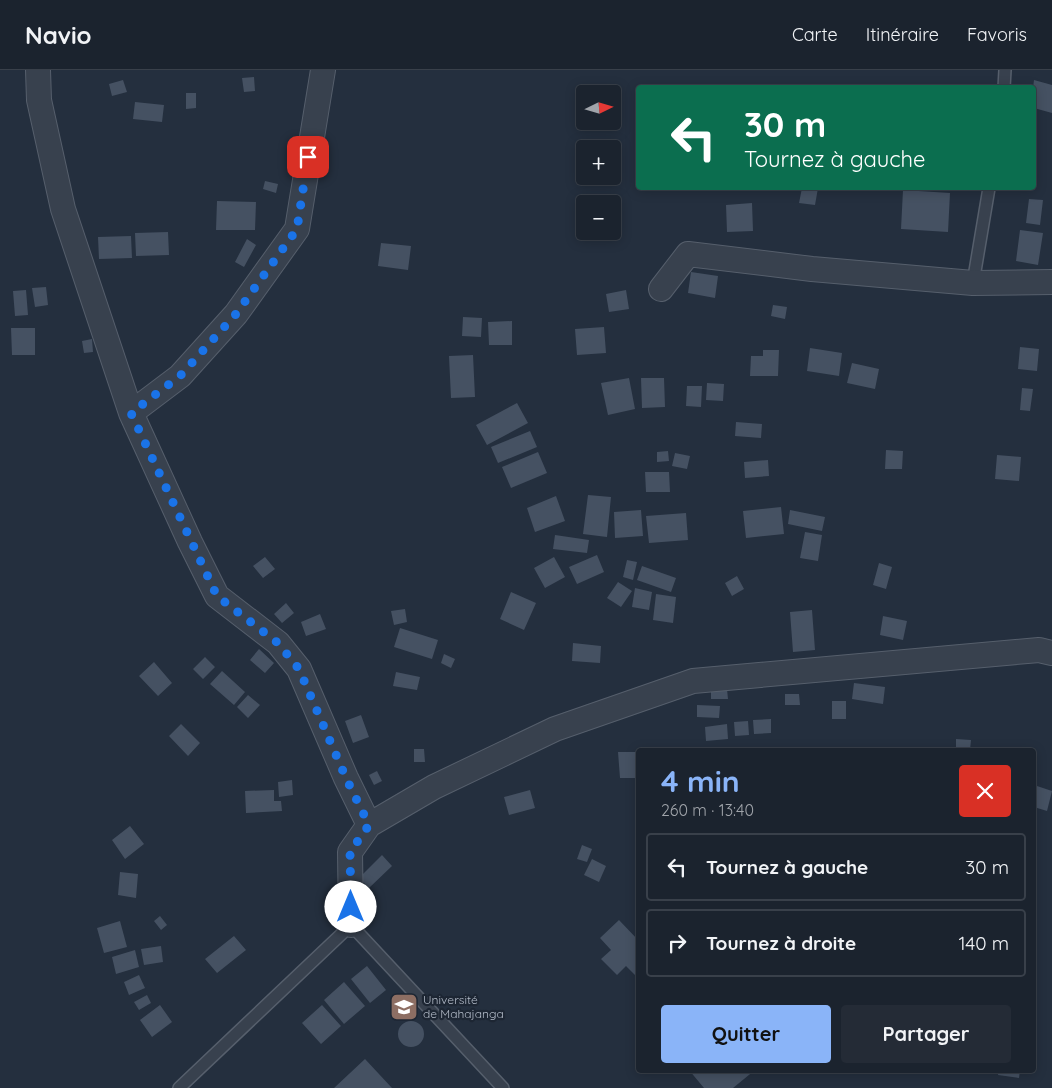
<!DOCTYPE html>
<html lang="fr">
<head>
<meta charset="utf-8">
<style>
	body { margin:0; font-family:Quicksand,sans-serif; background:#242b36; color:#f1f3f6; height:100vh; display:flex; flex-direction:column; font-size:19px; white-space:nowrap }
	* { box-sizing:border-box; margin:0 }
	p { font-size:16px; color:#a0a4aa }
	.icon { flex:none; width:28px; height:28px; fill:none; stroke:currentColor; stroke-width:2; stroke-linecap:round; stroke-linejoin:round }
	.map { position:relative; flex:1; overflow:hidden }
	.details { position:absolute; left:636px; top:678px; width:400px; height:325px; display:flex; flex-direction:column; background:#1b232e; border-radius:5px; box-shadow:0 2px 12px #0003,0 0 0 1px #39404a }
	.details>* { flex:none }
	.hud { position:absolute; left:636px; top:15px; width:400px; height:105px; border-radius:5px; box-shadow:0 2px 12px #0003,0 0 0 1px #39404a; background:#0b6e4f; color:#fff; overflow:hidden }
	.needle { width:32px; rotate:85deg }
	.fabs { position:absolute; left:576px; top:15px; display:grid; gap:10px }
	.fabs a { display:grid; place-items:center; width:45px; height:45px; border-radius:5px; background:#1b232e; box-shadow:0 2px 12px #0003,0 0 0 1px #39404a; font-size:25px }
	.pin { position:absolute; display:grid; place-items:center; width:42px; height:42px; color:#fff; margin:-21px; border-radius:10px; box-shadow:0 2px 8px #0006 }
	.me { position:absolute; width:55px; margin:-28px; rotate:0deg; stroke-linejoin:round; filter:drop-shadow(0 0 4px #0008) }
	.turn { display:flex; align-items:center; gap:18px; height:105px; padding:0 25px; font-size:22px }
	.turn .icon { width:65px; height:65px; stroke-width:2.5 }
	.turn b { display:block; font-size:35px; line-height:42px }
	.round { display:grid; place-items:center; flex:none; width:52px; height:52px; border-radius:5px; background:#242b36 }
	.head { display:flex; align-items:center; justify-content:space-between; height:85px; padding:0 25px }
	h1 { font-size:30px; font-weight:800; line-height:38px; color:#8ab4f8 }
	.primary-button { display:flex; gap:10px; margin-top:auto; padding:10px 25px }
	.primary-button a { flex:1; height:58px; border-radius:5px; background:#8ab4f8; color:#111; font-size:20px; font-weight:800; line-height:58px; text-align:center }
	.primary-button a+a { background:#242b36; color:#f1f3f6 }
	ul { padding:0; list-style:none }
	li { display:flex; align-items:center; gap:15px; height:68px; margin:0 10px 8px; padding:0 15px; border:2px solid #39404a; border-radius:5px }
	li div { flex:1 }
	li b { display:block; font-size:19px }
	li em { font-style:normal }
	header { display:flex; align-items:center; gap:30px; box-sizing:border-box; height:70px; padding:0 25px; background:#1b232e; border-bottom:1px solid #39404a }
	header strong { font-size:24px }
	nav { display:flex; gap:28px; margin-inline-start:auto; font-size:18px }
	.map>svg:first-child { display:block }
	.building { fill:#455162 }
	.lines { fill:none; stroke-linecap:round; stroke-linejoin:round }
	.service-casing { stroke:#565f6c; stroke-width:14 }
	.minor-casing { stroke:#565f6c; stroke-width:26 }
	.service { stroke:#38414e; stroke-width:11 }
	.minor { stroke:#38414e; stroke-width:24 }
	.route { stroke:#1a73e8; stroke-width:9; stroke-dasharray:0 16.2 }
	.labels { text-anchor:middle; stroke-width:4.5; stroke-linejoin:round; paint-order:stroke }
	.poi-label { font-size:12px; fill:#b4bcc9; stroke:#1d2633; text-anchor:start }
</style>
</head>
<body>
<header>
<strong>Navio</strong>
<nav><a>Carte</a><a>Itinéraire</a><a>Favoris</a></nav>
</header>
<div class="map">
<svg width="1052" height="1018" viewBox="0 0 1052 1018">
	<rect width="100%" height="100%" fill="#242f3e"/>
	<path class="building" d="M 254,7 L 255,21 L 244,22 L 242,8 Z
		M 123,10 L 127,22 L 112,26 L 109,14 Z
		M 1034,10 L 1052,15 L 1052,43 L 1034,38 L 1033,18 Z
		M 186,23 L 196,23 L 196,38 L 186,39 Z
		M 135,32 L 164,35 L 162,52 L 133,49 Z
		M 265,111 L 278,114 L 276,123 L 263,119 Z
		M 802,118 L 818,118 L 815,135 L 799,133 Z
		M 903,120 L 950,123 L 948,162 L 901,159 Z
		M 1029,129 L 1043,130 L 1040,155 L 1026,153 Z
		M 217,131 L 256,132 L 255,160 L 216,160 Z
		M 752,133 L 753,161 L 727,162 L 726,135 Z
		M 1020,160 L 1043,163 L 1038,195 L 1016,191 Z
		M 168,162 L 169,185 L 136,186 L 135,163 Z
		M 131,166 L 132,188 L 99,189 L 98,167 Z
		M 247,169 L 256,175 L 244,197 L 235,192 Z
		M 381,173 L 411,176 L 408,200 L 378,196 Z
		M 691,202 L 718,206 L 715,228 L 688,223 Z
		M 46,217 L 48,235 L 35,237 L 32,218 Z
		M 26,220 L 28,245 L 15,246 L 13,221 Z
		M 626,220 L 629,239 L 609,242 L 606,224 Z
		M 773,235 L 787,237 L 785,249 L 771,246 Z
		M 463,247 L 482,248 L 481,267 L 462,266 Z
		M 512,251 L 512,275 L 489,275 L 488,252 Z
		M 604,257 L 606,283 L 577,285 L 575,259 Z
		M 11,258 L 35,258 L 35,285 L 12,285 Z
		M 92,269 L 93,282 L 84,283 L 82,271 Z
		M 1020,277 L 1039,279 L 1037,301 L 1018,299 Z
		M 810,278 L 842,283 L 839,306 L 807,301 Z
		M 763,280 L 779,280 L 778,306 L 750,306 L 751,286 L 763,286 Z
		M 473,285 L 475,327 L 451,328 L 449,286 Z
		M 852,293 L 879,299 L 875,319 L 847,313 Z
		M 629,308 L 635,339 L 608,345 L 601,313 Z
		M 641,308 L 664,308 L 665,337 L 642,338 Z
		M 707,313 L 724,314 L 723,331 L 706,330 Z
		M 687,316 L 702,316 L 701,337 L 686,336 Z
		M 1022,318 L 1033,319 L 1030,341 L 1020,340 Z
		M 517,333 L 528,353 L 487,375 L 476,355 Z
		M 736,352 L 762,354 L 761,368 L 735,366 Z
		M 530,361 L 537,377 L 498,393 L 491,377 Z
		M 886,380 L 903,381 L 902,399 L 885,399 Z
		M 668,381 L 669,391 L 657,392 L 657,382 Z
		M 538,382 L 547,403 L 511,418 L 502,397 Z
		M 675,383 L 690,386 L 687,399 L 672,396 Z
		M 997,385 L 1021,387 L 1019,411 L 995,409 Z
		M 768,390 L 769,406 L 745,408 L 744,392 Z
		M 645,402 L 669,402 L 670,422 L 646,422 Z
		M 588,425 L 611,427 L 607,467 L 583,464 Z
		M 556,426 L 565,451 L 535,462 L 527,438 Z
		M 781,437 L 784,464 L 746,468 L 743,441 Z
		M 641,440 L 643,466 L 615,468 L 614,442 Z
		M 790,440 L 825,447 L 822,461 L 788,454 Z
		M 686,443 L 688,470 L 649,473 L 646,446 Z
		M 805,462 L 822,465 L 818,491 L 800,488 Z
		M 555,465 L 589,470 L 587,483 L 553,479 Z
		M 597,485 L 604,502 L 577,514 L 569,497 Z
		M 265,487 L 275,499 L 263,508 L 253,496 Z
		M 554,487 L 565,507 L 545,518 L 534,498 Z
		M 627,490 L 637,492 L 633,510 L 623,507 Z
		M 879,493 L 892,497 L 886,519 L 873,515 Z
		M 642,496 L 676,508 L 671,522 L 637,510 Z
		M 737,506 L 744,519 L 732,526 L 725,513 Z
		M 618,512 L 632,521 L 621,537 L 607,528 Z
		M 635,518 L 652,522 L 649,540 L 632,537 Z
		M 511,522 L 536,533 L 524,560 L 500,549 Z
		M 656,524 L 676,527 L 673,553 L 653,550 Z
		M 286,533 L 294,543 L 282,553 L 274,544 Z
		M 405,539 L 407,552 L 394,555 L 391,541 Z
		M 812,540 L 815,580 L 793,582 L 790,542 Z
		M 320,544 L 326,559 L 306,566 L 301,552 Z
		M 883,546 L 907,551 L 903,570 L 880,565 Z
		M 400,558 L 438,570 L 432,589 L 394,577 Z
		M 573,573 L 601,576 L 600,593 L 572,591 Z
		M 259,579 L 274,593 L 265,603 L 250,590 Z
		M 444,584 L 455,589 L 451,598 L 441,593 Z
		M 205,587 L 215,597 L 203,609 L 193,599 Z
		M 154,592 L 172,613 L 158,626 L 139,606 Z
		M 222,601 L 245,622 L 234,635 L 210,614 Z
		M 396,602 L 420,607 L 417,620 L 393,616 Z
		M 854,613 L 885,617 L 883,634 L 852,629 Z
		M 727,619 L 728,629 L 711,629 L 711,620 Z
		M 785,624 L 799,624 L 800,635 L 785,635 Z
		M 248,625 L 260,635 L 248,648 L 237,637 Z
		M 832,631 L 846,631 L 846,649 L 832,649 Z
		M 697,635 L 720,636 L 719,648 L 697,647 Z
		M 361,645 L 369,667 L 353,673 L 345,651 Z
		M 771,649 L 771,663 L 754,664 L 753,650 Z
		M 748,651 L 749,665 L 735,666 L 734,652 Z
		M 181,654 L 200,673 L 188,686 L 169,666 Z
		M 727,654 L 728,669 L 706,671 L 705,657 Z
		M 956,669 L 971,670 L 970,680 L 956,680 Z
		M 414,679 L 424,679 L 425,692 L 414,692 Z
		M 618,682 L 639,682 L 639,708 L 620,708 Z
		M 377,701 L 382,711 L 374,715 L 369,705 Z
		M 292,710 L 293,725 L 279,727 L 278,712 Z
		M 1034,715 L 1052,721 L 1047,741 L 1034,737 Z
		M 274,720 L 274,731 L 281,731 L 282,741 L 246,743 L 245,721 Z
		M 530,720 L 535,738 L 509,745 L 504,727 Z
		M 130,756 L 144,774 L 125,789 L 112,770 Z
		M 582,775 L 592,779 L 587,792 L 577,789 Z
		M 382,785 L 392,796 L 369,818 L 359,808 Z
		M 592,789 L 606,796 L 599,812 L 584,805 Z
		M 120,802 L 138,804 L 136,828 L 118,825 Z
		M 160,846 L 167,855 L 161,860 L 154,851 Z
		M 619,850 L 639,871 L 638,908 L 626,896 L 617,905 L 601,889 L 611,880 L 600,868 Z
		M 120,851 L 127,877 L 104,883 L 97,858 Z
		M 234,866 L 246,880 L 217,903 L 205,889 Z
		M 161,876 L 163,892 L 144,895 L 141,879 Z
		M 135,880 L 139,897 L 116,904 L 112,887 Z
		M 367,896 L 386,920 L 370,933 L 351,909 Z
		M 139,905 L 145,918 L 129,925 L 124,912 Z
		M 344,912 L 365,936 L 344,954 L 324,930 Z
		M 147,925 L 151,933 L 139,940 L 134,932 Z
		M 160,935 L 172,952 L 152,967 L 140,950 Z
		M 322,935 L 341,956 L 321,974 L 302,953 Z
		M398 964a13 13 0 1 1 26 0a13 13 0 1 1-26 0Z
		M 365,989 L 392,1018 L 334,1018 Z
		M 689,1000 L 755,1000 L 733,1018 L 704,1018 Z
		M 999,1000 L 1020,1000 L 1019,1008 L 998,1005 Z"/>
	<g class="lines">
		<defs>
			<path id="service" d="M 1004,18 L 1005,0
				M 973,213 L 989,118
				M 179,1018 L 351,855 L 503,1018"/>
			<path id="minor" d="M 38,0 L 39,30 L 63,139 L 131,343 L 190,472 L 217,526 L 278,573 L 299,599 L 346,708 L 369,755 L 350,782 L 351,855
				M 661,219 L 688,184 L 812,199 L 973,213 L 1052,212
				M 131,343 L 180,306 L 236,244 L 297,159 L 323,0
				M 369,755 L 434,717 L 555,659 L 693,611 L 1039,580 L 1052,583"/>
		</defs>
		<use href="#service" class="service-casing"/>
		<use href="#minor" class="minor-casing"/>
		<use href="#service" class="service"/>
		<use href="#minor" class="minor"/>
	</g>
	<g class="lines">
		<path class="route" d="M 308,87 L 297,159 L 236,244 L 180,306 L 131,343 L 217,526 L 278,573 L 299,599 L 346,708 L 369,755 L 350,782 L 351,837"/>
	</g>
	<defs>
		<symbol id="university-square" viewBox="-11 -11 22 22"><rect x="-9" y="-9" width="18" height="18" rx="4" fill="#8d6e63" stroke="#1d2633"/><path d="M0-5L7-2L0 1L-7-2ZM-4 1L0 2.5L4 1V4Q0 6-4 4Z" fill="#fff"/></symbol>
	</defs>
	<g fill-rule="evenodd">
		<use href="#university-square" x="388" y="921" width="32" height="32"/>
	</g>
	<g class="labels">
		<g class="poi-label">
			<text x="423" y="934">Université<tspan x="423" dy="14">de Mahajanga</tspan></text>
		</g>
	</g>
</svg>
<div class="fabs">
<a><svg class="needle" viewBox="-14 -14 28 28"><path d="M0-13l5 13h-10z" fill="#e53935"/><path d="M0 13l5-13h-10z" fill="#a0a4aa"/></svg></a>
<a>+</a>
<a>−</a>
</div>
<div class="pin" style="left:308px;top:87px;background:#d93025"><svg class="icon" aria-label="arrive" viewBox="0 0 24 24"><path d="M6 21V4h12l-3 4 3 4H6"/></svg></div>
<svg class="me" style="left:351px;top:837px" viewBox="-20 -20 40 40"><circle r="19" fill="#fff"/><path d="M0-13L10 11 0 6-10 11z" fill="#1a73e8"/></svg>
<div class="hud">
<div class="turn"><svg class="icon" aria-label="left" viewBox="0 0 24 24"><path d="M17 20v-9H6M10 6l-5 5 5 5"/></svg><div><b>30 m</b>Tournez à gauche</div></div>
</div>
<section class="details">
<div class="head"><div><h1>4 min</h1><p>260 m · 13:40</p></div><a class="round" style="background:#d93025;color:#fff"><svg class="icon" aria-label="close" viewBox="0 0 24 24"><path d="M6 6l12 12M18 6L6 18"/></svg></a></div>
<ul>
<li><svg class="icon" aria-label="left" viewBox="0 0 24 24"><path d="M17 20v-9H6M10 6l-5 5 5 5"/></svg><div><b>Tournez à gauche</b></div><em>30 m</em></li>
<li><svg class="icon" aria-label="right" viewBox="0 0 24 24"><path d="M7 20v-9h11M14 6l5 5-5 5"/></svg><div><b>Tournez à droite</b></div><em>140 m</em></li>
</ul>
<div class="primary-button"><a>Quitter</a><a>Partager</a></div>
</section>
</div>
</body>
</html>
